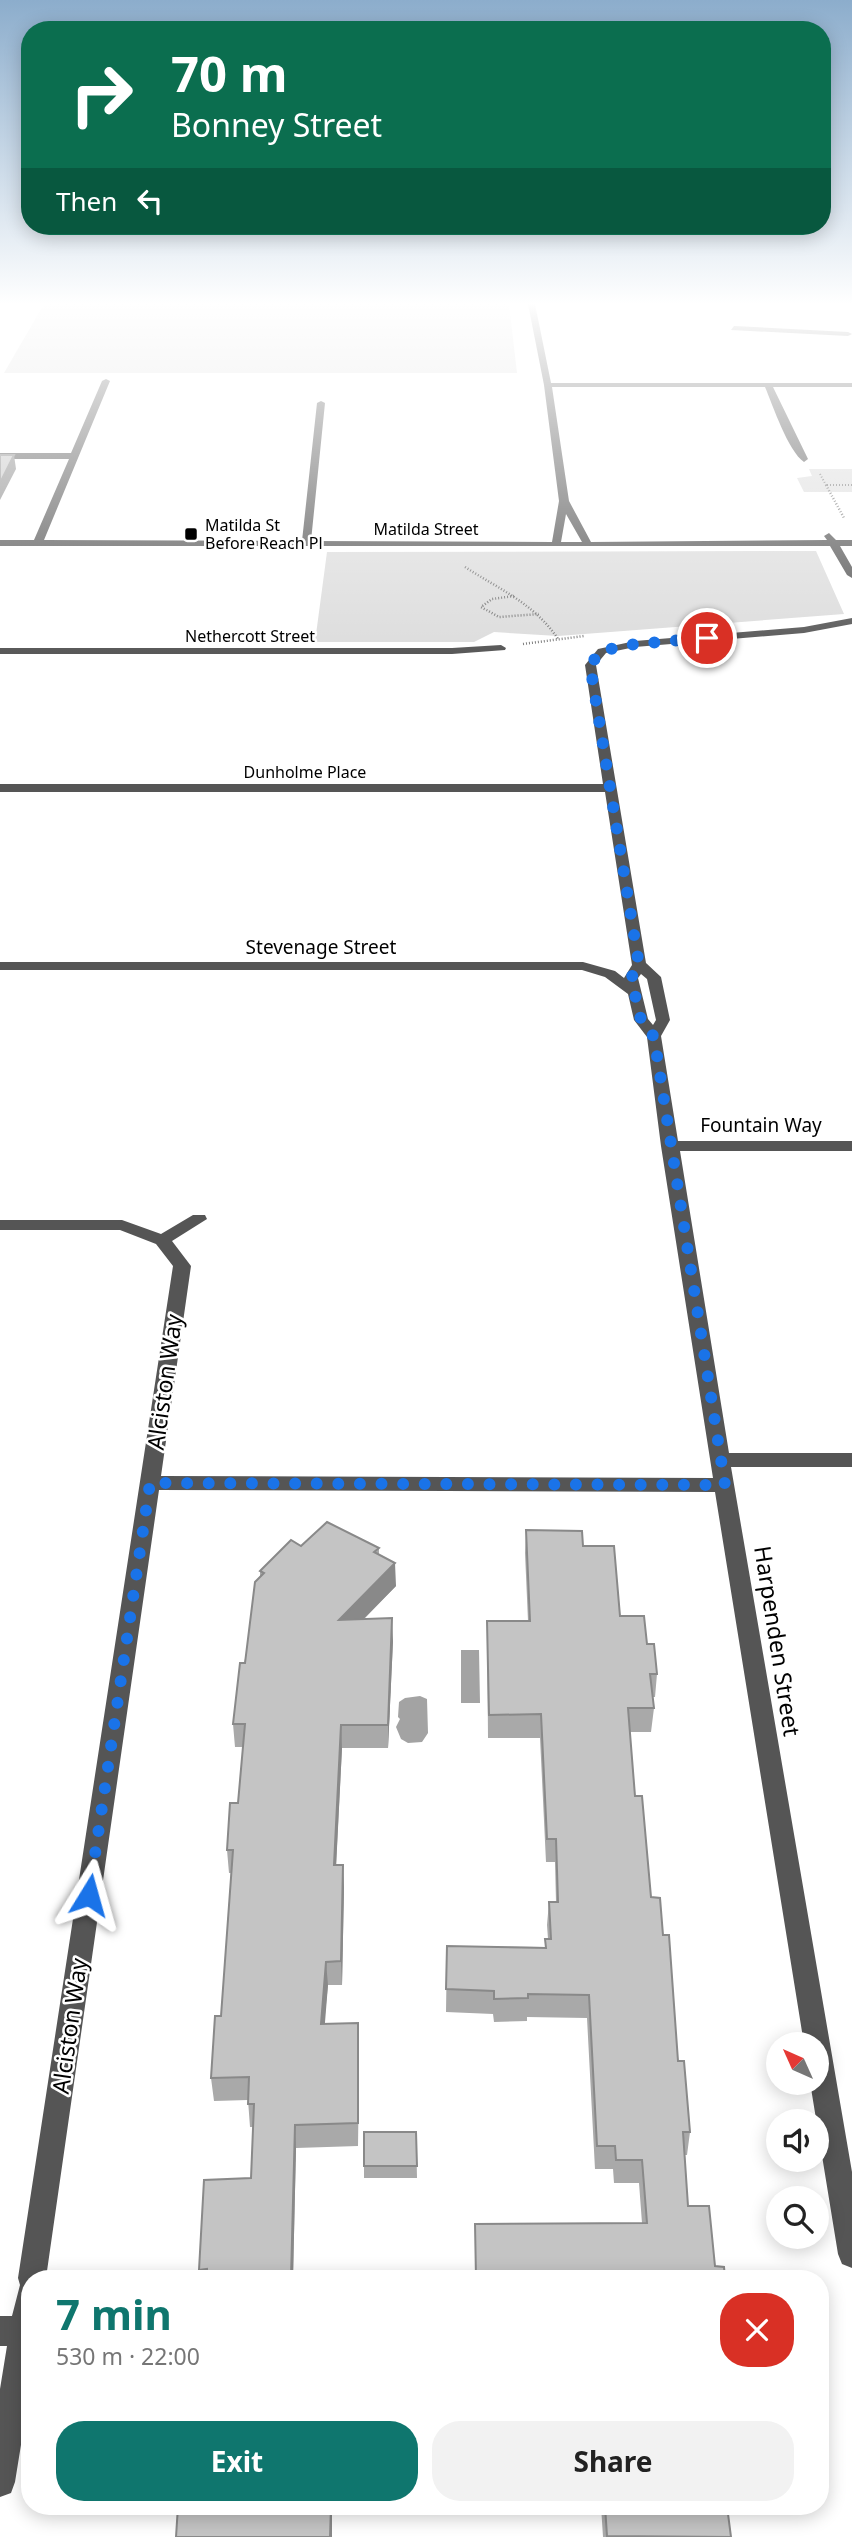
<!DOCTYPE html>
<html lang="en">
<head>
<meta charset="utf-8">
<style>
	body { margin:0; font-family:"Noto Sans",sans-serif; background:#f2f2f2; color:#222; height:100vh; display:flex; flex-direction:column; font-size:26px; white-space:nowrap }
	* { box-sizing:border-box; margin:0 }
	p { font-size:23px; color:#767676 }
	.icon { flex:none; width:38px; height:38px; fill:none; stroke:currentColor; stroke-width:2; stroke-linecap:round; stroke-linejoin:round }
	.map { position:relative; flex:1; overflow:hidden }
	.details { position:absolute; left:21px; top:2270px; width:808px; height:245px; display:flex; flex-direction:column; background:#fff; border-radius:28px; box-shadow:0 4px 18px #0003 }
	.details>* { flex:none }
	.banner { position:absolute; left:21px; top:21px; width:810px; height:214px; border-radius:28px; box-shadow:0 4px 18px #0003; background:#0b6e4f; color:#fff; overflow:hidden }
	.needle { width:46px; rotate:315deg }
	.tools { position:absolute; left:766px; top:2032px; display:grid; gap:14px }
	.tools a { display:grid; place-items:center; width:63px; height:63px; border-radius:50%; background:#fff; box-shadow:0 4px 18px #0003; font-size:35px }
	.pin { position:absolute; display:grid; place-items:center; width:60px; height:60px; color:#fff; margin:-30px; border:4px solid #fff; border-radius:50%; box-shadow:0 2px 7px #0007 }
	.me { position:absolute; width:77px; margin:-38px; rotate:8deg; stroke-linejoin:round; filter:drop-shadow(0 0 5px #0008) }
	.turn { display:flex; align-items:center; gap:24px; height:147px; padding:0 35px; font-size:32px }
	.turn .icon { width:91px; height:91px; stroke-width:2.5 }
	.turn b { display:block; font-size:49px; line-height:60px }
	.then { display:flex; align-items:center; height:66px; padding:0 35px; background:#0003; gap:14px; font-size:26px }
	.round { display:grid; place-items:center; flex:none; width:74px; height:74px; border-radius:28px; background:#f2f2f2 }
	.head { display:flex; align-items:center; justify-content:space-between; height:119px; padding:0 35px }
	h1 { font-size:42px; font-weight:700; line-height:52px; color:#0f766e }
	.primary-button { display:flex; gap:14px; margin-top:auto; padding:14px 35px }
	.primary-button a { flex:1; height:80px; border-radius:28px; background:#0f766e; color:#fff; font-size:28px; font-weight:700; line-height:80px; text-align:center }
	.primary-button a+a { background:#f2f2f2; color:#222 }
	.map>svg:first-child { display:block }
	.green { fill:#dcdcdc }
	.water { fill:#a3a3a3 }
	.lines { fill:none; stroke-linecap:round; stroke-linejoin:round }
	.path-far1 { stroke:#777; stroke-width:2; stroke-dasharray:1 2; stroke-linecap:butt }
	.path { stroke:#777; stroke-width:2.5; stroke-dasharray:1 2; stroke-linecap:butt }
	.minor { fill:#555; fill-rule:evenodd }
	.wall { fill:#a9a9a9 }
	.shaded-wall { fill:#898989 }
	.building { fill:#c4c4c4; stroke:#898989; stroke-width:2 }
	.route { stroke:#1a73e8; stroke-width:12; stroke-dasharray:0 21.6 }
	.poi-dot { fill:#000; stroke:#fff; stroke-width:2.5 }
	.labels { text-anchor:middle; stroke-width:5; stroke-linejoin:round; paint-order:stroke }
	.far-poi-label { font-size:16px; fill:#000; stroke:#fff; text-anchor:start }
	.far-street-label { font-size:16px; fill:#000; stroke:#fff }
	.street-label { font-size:19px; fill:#000; stroke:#fff }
	.near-street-label { font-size:23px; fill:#000; stroke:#fff }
</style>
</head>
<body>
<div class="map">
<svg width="852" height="2537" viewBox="0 0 852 2537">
	<rect width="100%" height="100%" fill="#fff"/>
	<path class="green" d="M 44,304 L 509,304 L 517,373 L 4,373 Z
		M 809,469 L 852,469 L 852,492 L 804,492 L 797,478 L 812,476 Z
		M 816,551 L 844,614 L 558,636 L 494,632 L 474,642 L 315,642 L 327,552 Z"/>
	<path class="water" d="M 461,1650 L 479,1650 L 480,1703 L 461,1703 Z
		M 420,1696 L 427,1699 L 428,1733 L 422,1742 L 408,1743 L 401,1739 L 396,1727 L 400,1719 L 398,1717 L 399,1702 L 405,1698 Z"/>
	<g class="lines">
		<path class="path-far1" d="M 820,474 L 827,487
			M 827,485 L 852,485"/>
		<path class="path" d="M 826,485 L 844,518
			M 465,567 C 499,589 535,604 558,639
			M 514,596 L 492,599 L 481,607 L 499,617 L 539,614
			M 523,644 L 584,636"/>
		<path class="minor" d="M 528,304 L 535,304 L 551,383 L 852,383 L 852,387 L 773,387 L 808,459 L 804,462 C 788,451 773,406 765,387 L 552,387 L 569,501 L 591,542 L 827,540 L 824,536 L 829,533 L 836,540 L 852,540 L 852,546 L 840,546 L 852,567 L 852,578 L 847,575 L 830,546 L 0,546 L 0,540 L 34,540 L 69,459 L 0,459 L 0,453 L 71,453 L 102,381 L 106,379 L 110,381 L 44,540 L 302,541 L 317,403 L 321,401 L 325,403 L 311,541 L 552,542 L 559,501 L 544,385 ZM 566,514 L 582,542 L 561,542 Z
			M 734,326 L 848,332 L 852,334 L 848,336 L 731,330 Z
			M 852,618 L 852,624 L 804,633 L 635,647 L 606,653 L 596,665 L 646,963 L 661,977 L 670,1020 L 661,1036 L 678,1141 L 852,1141 L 852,1151 L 680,1151 L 729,1453 L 852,1453 L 852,1467 L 731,1467 L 852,2172 L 852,2268 L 842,2264 L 838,2254 L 810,2082 L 817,2082 L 817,2044 L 804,2044 L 715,1492 L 159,1490 L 46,2278 L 30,2278 L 30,2389 L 15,2482 L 11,2493 L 0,2497 L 0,2389 L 7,2346 L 0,2346 L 0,2316 L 12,2316 L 20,2285 L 18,2278 L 173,1266 L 156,1244 L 120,1230 L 0,1230 L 0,1220 L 122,1220 L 161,1234 L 193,1215 L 205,1215 L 207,1219 L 172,1241 L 191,1266 L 161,1476 L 713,1478 L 661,1146 L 647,1037 L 634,1020 L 628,994 L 605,977 L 582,970 L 0,970 L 0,962 L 583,962 L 615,971 L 624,978 L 632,965 L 605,792 L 0,792 L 0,784 L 603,784 L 585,665 L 598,649 L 635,641 L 804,627 ZM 641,974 L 647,979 L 656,1020 L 653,1025 L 648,1019 L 638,978 Z
			M 501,645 L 506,648 L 505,650 L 452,654 L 0,654 L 0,648 L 452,648 Z"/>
	</g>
	<path class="wall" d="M 526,1530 L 583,1546 L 620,1616 L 647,1644 L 657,1674 L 655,1697 L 652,1697 L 654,1708 L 651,1732 L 630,1732 L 635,1796 L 651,1897 L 663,1935 L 678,2061 L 690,2132 L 687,2155 L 685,2155 L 688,2206 L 715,2266 L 725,2278 L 475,2278 L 475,2224 L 642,2223 L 639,2183 L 614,2183 L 613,2169 L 595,2169 L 587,2018 L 527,2017 L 527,2021 L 494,2022 L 493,2014 L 446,2012 L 447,1946 L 545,1947 L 545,1939 L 548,1939 L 547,1925 L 549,1902 L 556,1902 L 555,1862 L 546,1862 L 540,1738 L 488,1738 L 487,1621 L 528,1621 L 525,1553 Z
		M 301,1546 L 379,1548 L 379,1555 L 396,1586 L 364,1619 L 393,1641 L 388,1748 L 342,1748 L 336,1865 L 343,1865 L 344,1888 L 342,1985 L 328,1985 L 324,2024 L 358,2023 L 358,2146 L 296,2148 L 293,2278 L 200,2278 L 199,2270 L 251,2178 L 253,2127 L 250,2127 L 248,2100 L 214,2101 L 211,2078 L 221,2016 L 231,1873 L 229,1873 L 227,1850 L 238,1803 L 243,1747 L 235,1747 L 233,1724 L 260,1577 L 260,1571 Z
		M 416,2132 L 417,2178 L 364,2178 L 364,2166 Z
		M 601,2506 L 727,2506 L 731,2537 L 603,2537 Z"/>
	<path class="shaded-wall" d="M 14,455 L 16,469 L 0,500 L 0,483 Z
		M 395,1563 L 396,1586 L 340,1643 L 339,1620 Z
		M 392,1618 L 393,1641 L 388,1748 L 388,1725 Z
		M 341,1725 L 342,1748 L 335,1888 L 334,1865 Z
		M 343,1865 L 344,1888 L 342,1985 L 341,1961 Z
		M 326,1962 L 328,1985 L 323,2047 L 321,2024 Z
		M 358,2023 L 359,2046 L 358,2146 Z
		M 295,2125 L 296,2148 L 293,2278 L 291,2278 Z
		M 331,2506 L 332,2506 L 332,2537 L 330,2537 Z"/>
	<path class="building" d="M 0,455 L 14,455 L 0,483 Z
		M 327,1522 L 379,1548 L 374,1552 L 395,1563 L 339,1620 L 392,1618 L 388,1725 L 341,1725 L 334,1865 L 343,1865 L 341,1961 L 326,1962 L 321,2024 L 358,2023 L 358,2123 L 295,2125 L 291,2278 L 207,2278 L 207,2269 L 199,2270 L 204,2180 L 251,2178 L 254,2104 L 248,2104 L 249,2077 L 211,2078 L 215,2016 L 221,2016 L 233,1850 L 227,1850 L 230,1803 L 238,1803 L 245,1724 L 233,1724 L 240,1663 L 245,1663 L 255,1582 L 264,1573 L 260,1571 L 291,1540 L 301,1546 Z
		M 526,1530 L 582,1531 L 583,1546 L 614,1546 L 620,1616 L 644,1616 L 647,1644 L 654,1644 L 657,1674 L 650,1674 L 654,1708 L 628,1708 L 635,1796 L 642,1796 L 651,1897 L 660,1898 L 663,1935 L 669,1935 L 678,2061 L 684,2061 L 690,2132 L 683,2132 L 688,2206 L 709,2206 L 715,2266 L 724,2267 L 725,2278 L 476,2278 L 475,2224 L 647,2223 L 642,2160 L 616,2160 L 615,2146 L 597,2146 L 589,1995 L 528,1994 L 528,1998 L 494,1999 L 494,1991 L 446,1989 L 447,1946 L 546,1948 L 545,1939 L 551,1939 L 549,1902 L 558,1902 L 556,1839 L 547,1839 L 541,1714 L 489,1715 L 487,1621 L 530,1621 Z
		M 364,2132 L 416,2132 L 417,2166 L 364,2166 Z
		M 178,2506 L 331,2506 L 330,2537 L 176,2537 Z
		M 605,2506 L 727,2506 L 731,2537 L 607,2536 Z"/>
	<linearGradient id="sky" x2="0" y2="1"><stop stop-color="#8cadcc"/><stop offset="0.46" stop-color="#fff"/><stop offset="1" stop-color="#fff" stop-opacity="0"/></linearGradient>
	<rect width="852" height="660" fill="url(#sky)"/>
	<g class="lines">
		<path class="route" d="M 89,1895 L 150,1483 L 725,1485 L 654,1037 L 641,1020 L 631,978 L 639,965 L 590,665 L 601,651 L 635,644 L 707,638"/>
	</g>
	<rect class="poi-dot" x="184" y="527" width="14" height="14" rx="3.5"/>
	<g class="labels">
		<g class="far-poi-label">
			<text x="205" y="531">Matilda St<tspan x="205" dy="18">Before Reach Pl</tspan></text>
		</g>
		<g class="far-street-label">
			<text x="426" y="535">Matilda Street</text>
			<text x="250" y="642">Nethercott Street</text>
			<text x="305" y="778">Dunholme Place</text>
		</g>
		<g class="street-label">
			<text x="321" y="954">Stevenage Street</text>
			<text x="761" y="1132">Fountain Way</text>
		</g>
		<g class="near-street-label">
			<text transform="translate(165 1382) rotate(-82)" y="8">Alciston Way</text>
			<text transform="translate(777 1641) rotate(81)" y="8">Harpenden Street</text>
			<text transform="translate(70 2026) rotate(-82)" y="8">Alciston Way</text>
		</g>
	</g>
</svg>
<div class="tools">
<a><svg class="needle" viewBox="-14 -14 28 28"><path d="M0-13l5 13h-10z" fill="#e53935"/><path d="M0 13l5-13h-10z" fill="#767676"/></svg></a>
<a><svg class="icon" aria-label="sound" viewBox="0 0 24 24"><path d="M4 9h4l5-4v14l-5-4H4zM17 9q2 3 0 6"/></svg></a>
<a><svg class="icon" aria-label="search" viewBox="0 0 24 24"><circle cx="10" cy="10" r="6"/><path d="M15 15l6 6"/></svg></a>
</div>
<div class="pin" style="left:707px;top:638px;background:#d93025"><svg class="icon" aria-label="arrive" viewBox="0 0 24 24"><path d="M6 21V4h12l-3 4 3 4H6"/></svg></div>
<svg class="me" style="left:89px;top:1895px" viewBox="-20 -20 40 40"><path d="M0-17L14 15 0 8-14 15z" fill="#1a73e8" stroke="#fff" stroke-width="4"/></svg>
<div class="banner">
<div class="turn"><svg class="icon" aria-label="right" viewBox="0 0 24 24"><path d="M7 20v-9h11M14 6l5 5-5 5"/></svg><div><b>70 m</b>Bonney Street</div></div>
<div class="then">Then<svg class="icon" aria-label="left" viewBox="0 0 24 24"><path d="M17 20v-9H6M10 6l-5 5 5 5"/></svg></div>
</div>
<section class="details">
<div class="head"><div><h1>7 min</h1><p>530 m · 22:00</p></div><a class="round" style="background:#d93025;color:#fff"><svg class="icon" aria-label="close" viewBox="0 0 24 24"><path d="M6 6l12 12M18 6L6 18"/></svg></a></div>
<div class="primary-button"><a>Exit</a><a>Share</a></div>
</section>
</div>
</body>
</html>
